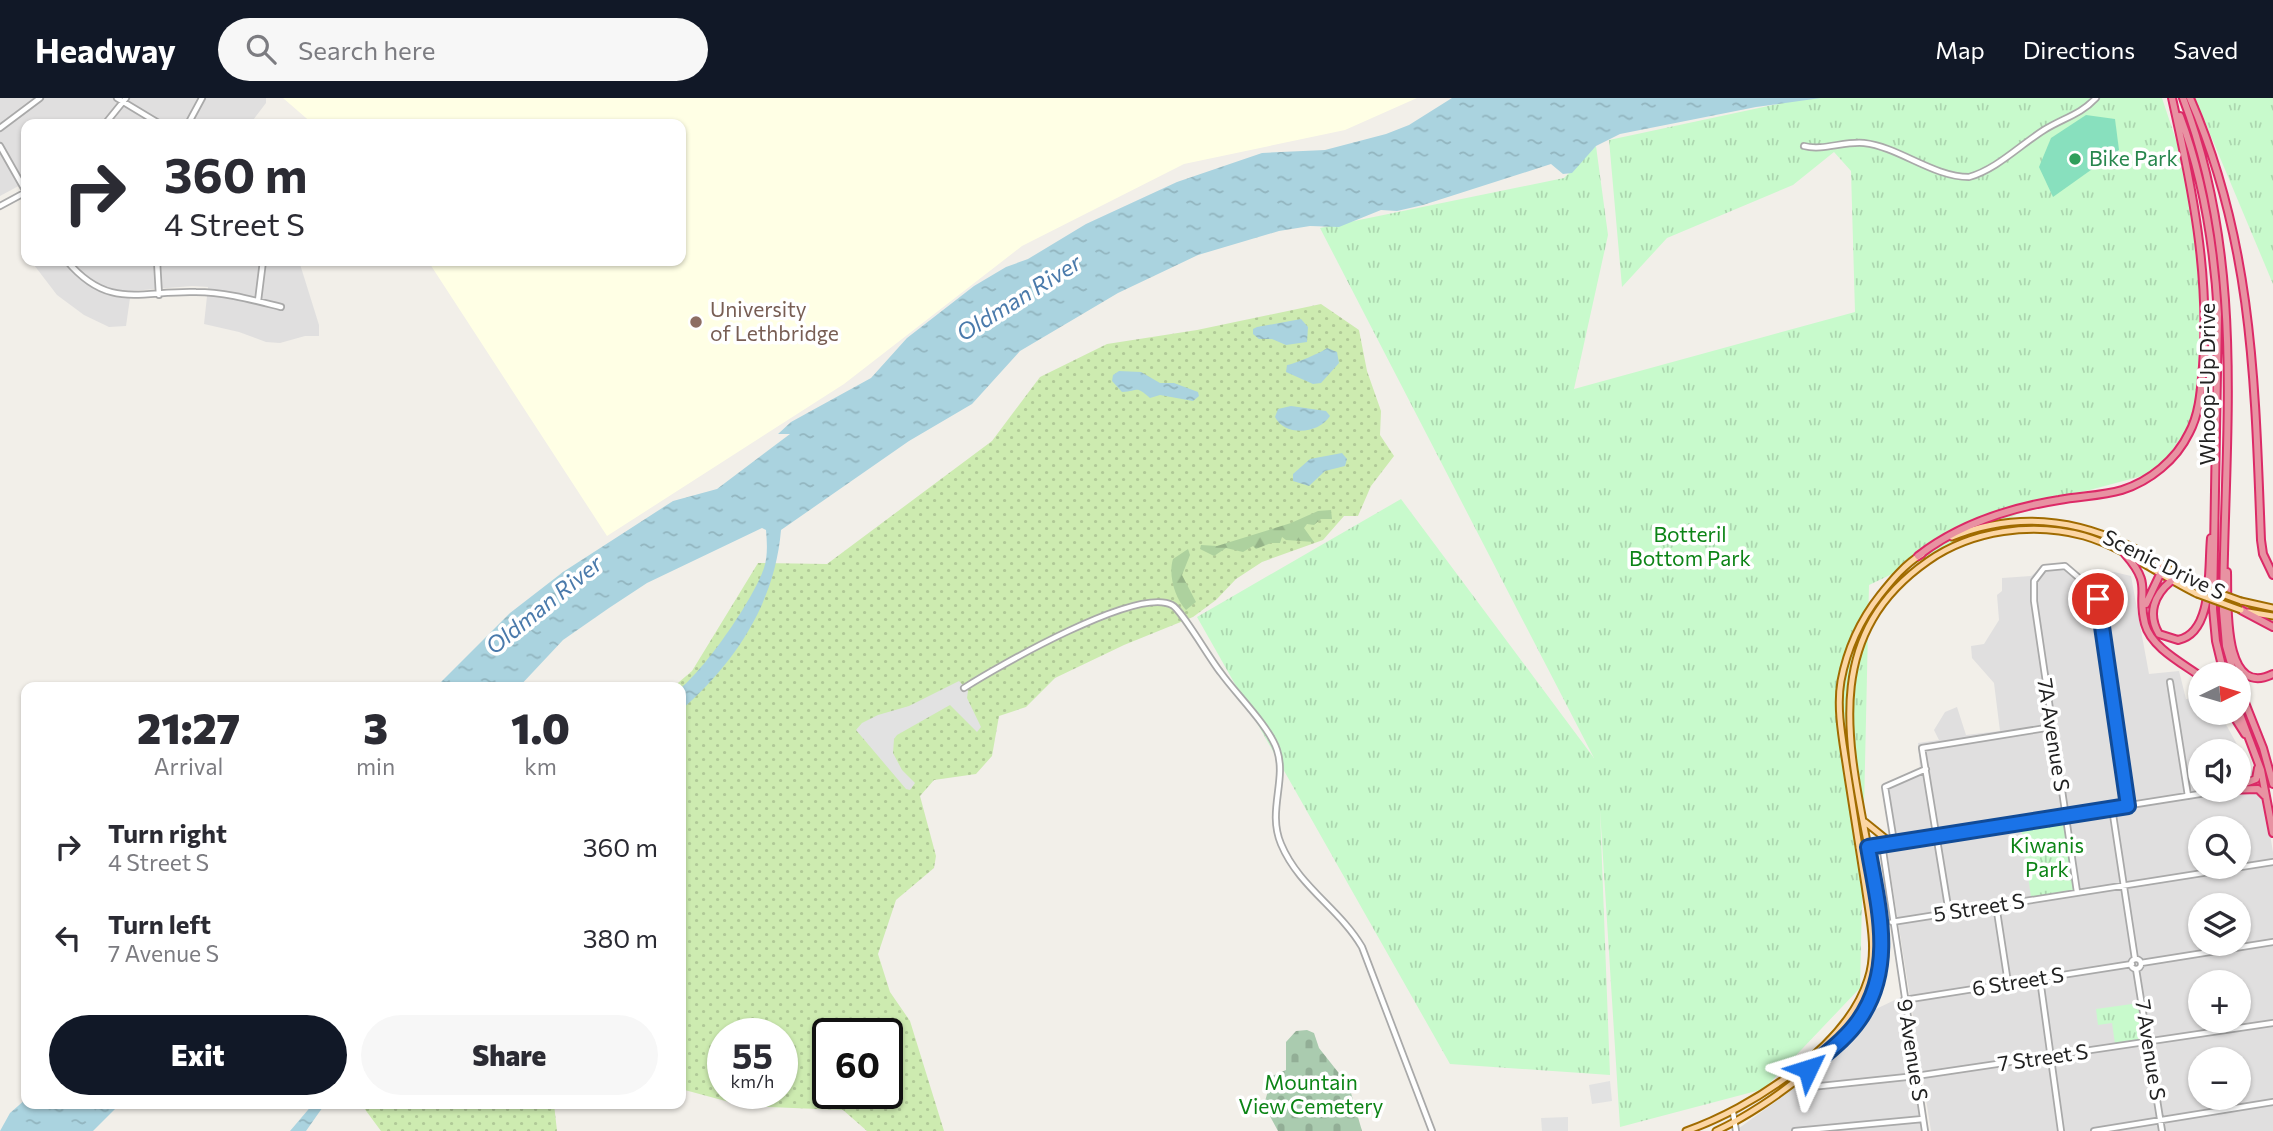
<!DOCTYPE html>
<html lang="en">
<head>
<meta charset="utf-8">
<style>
	body { margin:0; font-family:Commissioner,sans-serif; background:#f7f7f7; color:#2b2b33; height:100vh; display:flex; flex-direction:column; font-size:26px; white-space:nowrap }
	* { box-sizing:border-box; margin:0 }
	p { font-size:23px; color:#7c7c81 }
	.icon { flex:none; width:38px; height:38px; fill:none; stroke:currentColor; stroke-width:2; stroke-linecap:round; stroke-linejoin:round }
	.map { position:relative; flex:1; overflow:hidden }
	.side { position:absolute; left:21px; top:584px; width:665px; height:427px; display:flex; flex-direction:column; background:#fff; border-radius:14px; box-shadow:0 2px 5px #0004 }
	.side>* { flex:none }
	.guide { position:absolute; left:21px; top:21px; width:665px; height:147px; border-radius:14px; box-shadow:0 2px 5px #0004; background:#fff; color:#2b2b33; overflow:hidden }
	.needle { width:46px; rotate:85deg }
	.buttons { position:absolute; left:2188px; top:564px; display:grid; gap:14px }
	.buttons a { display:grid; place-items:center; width:63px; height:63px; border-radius:50%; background:#fff; box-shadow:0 2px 5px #0004; font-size:35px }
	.speed { position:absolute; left:707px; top:920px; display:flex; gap:14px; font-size:35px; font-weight:700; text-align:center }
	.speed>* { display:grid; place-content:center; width:91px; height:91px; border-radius:50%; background:#fff; box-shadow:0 2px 5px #0004; line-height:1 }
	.speed small { font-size:18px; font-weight:400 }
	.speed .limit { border:4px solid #111; border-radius:10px; background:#fff; color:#111 }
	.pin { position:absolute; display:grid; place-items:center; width:60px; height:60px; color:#fff; margin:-30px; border:4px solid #fff; border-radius:50%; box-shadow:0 2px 7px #0007 }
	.me { position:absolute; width:77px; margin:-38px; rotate:49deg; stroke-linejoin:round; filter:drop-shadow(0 0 5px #0008) }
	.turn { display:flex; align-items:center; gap:24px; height:147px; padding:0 28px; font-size:32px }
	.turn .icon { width:91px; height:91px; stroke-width:2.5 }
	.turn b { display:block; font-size:49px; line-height:60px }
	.eta { display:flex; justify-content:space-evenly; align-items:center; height:119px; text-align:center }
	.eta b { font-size:42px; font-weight:800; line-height:49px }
	.cta { display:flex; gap:14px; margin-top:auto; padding:14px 28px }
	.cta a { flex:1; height:80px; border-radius:42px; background:#111827; color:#fff; font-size:28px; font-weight:800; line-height:80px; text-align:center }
	.cta a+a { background:#f7f7f7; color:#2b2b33 }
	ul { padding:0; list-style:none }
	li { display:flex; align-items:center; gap:21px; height:91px; padding:0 28px }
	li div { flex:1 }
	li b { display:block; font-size:26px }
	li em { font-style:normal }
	header { display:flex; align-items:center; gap:42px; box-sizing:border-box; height:98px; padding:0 35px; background:#111827; color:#fff }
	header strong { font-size:33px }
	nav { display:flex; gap:38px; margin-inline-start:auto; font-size:24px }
	.search { width:490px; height:63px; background:#f7f7f7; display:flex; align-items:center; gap:18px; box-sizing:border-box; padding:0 24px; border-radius:38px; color:#7c7c81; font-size:26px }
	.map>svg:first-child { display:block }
	.residential { fill:#e0dfdf; fill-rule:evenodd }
	.education { fill:#ffffe5 }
	.grass { fill:url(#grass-dots); fill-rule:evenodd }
	.forest { fill:url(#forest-firs) }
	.cemetery { fill:url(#cemetery-stones) }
	.park { fill:url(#park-tufts) }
	.pitch { fill:#88e0be }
	.parking { fill:#e2e2e2 }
	.water { fill:url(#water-ripples) }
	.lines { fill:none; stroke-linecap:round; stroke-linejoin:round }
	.minor-casing { stroke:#a9a9a9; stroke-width:8 }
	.major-casing { stroke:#a06b00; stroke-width:9 }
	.highway-casing { stroke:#dc2a67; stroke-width:10 }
	.minor { stroke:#fff; stroke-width:4.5 }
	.major { stroke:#fcd6a4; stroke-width:5 }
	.highway { stroke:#e892a2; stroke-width:6 }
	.major-bridge-casing { stroke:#a06b00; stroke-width:9; stroke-linecap:butt }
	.major-bridge { stroke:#fcd6a4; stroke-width:5 }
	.route-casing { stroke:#114b97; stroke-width:18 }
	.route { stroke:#1a73e8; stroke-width:12 }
	.leisure-dot { fill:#2e9e5b; stroke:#fff; stroke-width:2.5 }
	.education-dot { fill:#8d6e63; stroke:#fff; stroke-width:2.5 }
	.labels { text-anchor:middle; stroke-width:7; stroke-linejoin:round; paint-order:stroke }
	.leisure-label { font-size:21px; fill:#27864d; stroke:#fff; text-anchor:start }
	.education-label { font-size:21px; fill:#785e54; stroke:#fff; text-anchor:start }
	.street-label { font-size:21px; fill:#222; stroke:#fff }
	.park-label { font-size:21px; fill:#0c8416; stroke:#fff }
	.water-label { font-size:23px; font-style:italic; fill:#4a7aab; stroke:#fff }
</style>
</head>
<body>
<header>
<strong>Headway</strong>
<div class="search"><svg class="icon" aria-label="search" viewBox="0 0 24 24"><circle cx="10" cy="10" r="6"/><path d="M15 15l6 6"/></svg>Search here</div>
<nav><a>Map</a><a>Directions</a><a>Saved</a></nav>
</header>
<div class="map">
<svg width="2273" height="1033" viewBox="0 0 2273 1033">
	<defs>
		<pattern id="grass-dots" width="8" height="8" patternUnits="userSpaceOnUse" patternTransform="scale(1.75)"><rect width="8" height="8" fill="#cdebb0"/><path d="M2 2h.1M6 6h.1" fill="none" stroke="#b0c997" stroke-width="1.8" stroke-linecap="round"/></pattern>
		<pattern id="forest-firs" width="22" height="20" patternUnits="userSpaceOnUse" patternTransform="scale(1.75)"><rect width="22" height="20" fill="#add19e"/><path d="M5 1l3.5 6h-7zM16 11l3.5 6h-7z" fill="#95b388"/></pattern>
		<pattern id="cemetery-stones" width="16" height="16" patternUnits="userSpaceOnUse" patternTransform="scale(1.75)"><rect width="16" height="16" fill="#aacbaf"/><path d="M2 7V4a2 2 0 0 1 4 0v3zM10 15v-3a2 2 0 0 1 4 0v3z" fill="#92ae96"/></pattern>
		<pattern id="park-tufts" width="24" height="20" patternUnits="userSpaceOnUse" patternTransform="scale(1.75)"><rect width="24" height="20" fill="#c8facc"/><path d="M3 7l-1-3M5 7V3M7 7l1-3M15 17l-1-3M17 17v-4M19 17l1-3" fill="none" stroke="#acd6af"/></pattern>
		<pattern id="water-ripples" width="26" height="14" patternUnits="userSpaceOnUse" patternTransform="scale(1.75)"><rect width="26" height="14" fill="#aad3df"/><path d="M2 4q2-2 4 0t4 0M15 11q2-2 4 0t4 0" fill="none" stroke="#92b5bf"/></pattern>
	</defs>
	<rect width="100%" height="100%" fill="#f2efe9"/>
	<path class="residential" d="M 0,0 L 266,0 L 266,5 L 250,26 L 26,26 L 26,84 L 0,98 Z
		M 31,163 L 299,163 L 319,227 L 319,238 L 305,238 L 280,245 L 266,244 L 239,234 L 204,226 L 208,189 L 192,188 L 131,193 L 126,228 L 109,229 L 84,217 L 57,197 Z
		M 2060,466 L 2083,480 L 2114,474 L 2131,478 L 2149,576 L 2179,573 L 2186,601 L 2200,599 L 2200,614 L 2219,614 L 2253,675 L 2266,713 L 2273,754 L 2273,1033 L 1931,1033 L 1885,741 L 1890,739 L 1882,688 L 1920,671 L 1918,645 L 1939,642 L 1934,632 L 1945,614 L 1957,609 L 1966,637 L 2000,633 L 1994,585 L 1972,560 L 1971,548 L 1984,546 L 1999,522 L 1997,497 L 2002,493 L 2002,480 L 2031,478 L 2044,467 ZM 2200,653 L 2238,653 L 2238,691 L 2200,691 ZM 2200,730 L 2238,730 L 2238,768 L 2200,768 ZM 2200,807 L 2238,807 L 2238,845 L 2200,845 ZM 2200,884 L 2238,884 L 2238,922 L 2200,922 ZM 2200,961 L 2238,961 L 2238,999 L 2200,999 Z
		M 1901,899 L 1922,1033 L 1735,1033 L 1782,999 L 1840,949 L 1876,911 Z"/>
	<path class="education" d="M 283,0 L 1417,0 L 1345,32 L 1184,66 L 1022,148 L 844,286 L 607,438 L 428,163 L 681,163 L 681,26 L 313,26 Z"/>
	<path class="grass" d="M 1321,206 L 1359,232 L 1367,273 L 1381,313 L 1380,337 L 1394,358 L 1371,388 L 1358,418 L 1344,418 L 1323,442 L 1262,464 L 1236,481 L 1216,502 L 1193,519 L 1124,547 L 1055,580 L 1026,609 L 999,618 L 992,658 L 976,676 L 934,682 L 920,698 L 936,758 L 934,770 L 896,802 L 878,856 L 890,894 L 910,923 L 944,1033 L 867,1033 L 843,1012 L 744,1008 L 681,991 L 681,590 L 672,590 L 692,573 L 758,465 L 827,466 L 992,343 L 1040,279 L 1107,246 L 1197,232 ZM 723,936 L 782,936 L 782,996 L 723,996 ZM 828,936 L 887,936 L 887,996 L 828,996 Z
		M 361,1006 L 554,1006 L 557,1033 L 381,1033 Z"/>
	<path class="forest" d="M 1331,412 L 1332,421 L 1321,421 L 1314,427 L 1307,426 L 1304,430 L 1314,444 L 1286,442 L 1282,439 L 1280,445 L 1271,445 L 1256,451 L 1253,448 L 1243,454 L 1226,450 L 1214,458 L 1200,451 L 1201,447 L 1217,448 L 1291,425 L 1318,413 Z
		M 1188,451 L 1190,457 L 1182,477 L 1196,504 L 1186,512 C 1175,500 1168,477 1173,461 Z"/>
	<path class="cemetery" d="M 1307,932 L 1314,935 L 1319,950 L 1349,988 L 1362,1033 L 1278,1033 L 1264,1007 L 1272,978 L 1286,972 L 1286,944 L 1296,933 Z"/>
	<path class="park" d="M 1806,0 L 2162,0 L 2179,51 L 2199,137 L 2199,245 L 2195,319 L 2157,374 L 2041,405 L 1869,487 L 1860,890 L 1764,991 L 1620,1029 L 1600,712 L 1610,977 L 1450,966 L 1197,519 L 1401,401 L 1594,660 L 1320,130 L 1564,80 L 1596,48 L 1608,137 L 1574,291 L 1855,214 L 1851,73 L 1834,54 L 1793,87 L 1667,140 L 1622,189 L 1609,42 Z
		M 2195,0 L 2273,0 L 2273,186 Z
		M 2063,722 L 2073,792 L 2031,799 L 2021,729 Z
		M 2139,905 L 2144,942 L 2115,946 L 2112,925 L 2098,927 L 2096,911 Z"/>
	<path class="pitch" d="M 2086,17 L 2115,21 L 2119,52 L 2053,99 L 2039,69 L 2051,40 Z"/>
	<path class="parking" d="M 959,583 L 968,593 L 967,600 L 981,629 L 977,634 L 950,607 L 897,637 L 894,641 L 893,655 L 902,672 L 915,685 L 910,692 L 906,691 L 856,632 L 862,625 L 878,617 L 909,608 Z
		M 1610,983 L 1612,1003 L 1592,1006 L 1589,987 Z
		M 1568,1019 L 1568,1033 L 1542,1033 L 1541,1020 Z"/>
	<path class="water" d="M 1452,0 L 1821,0 L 1756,9 L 1620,36 L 1596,48 L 1572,75 L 1563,76 L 1551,66 L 1423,107 L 1397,113 L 1381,112 L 1339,129 L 1310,128 L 1279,133 L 1198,157 L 1118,195 L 1020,253 L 972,306 L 909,343 L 781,432 C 775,505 735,565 681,612 L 681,590 C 707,568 753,502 764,470 C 768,458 767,444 766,432 L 762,430 L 647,485 L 609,510 L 563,542 L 518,590 L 435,590 L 510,515 L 563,474 L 673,403 L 717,391 L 790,336 L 778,336 L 791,324 L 871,280 L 907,240 L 974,188 L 1006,169 L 1028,161 L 1086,126 L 1177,84 L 1262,55 L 1325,52 L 1386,36 L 1409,27 Z
		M 1301,221 L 1308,229 L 1307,244 L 1286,247 L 1272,241 L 1259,241 L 1253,236 L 1253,231 L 1257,229 Z
		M 1327,250 L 1337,254 L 1339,265 L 1321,285 L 1313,286 L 1286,274 L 1287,267 C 1294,266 1323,254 1327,250 Z
		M 1119,273 L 1141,274 L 1160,285 L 1174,285 L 1198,294 L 1199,298 L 1193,303 L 1160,297 L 1150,300 C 1135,287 1140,293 1122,294 L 1112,283 L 1113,277 Z
		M 1291,308 L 1326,313 L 1330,318 C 1319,336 1285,339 1275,319 L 1278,311 Z
		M 1342,355 L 1347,361 L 1345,368 L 1325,373 L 1309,388 L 1293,383 L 1293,376 L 1310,361 Z
		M 26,1001 L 26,1006 L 120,1006 L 93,1033 L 0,1033 L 10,1015 Z
		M 313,1006 L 325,1006 L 306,1033 L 290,1033 Z"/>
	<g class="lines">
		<defs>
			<path id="minor" d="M 117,0 L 160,26
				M 105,26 L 126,0
				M 188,26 L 202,0
				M 0,30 L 40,0
				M 0,48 L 26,94
				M 1804,48 C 1823,53 1844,43 1864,45 C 1899,49 1933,79 1969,79 C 1997,71 2020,47 2044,32 C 2063,20 2080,17 2096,0
				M 0,108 L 26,94
				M 67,163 C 109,213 142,192 196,194 C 225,194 253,202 281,209
				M 157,163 L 159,197
				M 258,203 L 263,163
				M 2170,584 L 2188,698
				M 964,590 C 997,569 1137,488 1172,507 C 1181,511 1211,563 1221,575 C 1236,596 1269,628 1277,652 C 1287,682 1267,713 1281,746 C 1299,789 1339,810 1362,849 L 1432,1033
				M 2112,710 L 2135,861
				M 1894,744 L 1885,689 L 1926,671
				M 1882,746 L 1925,1033
				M 1859,750 L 2225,692
				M 2077,794 L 2034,503 L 2034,483 L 2044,470 L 2065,468 L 2093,492 L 2098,501 L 2128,708
				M 1996,807 L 2008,885
				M 1949,815 L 1922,650 L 2052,629
				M 1892,824 L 2273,764
				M2131 866a5 5 0 1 1 10 0a5 5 0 1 1-10 0Z
				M 2141,865 L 2273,844
				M 2136,871 L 2162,1033
				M 2040,881 L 2061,1033
				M 1904,902 L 2132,866
				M 1811,989 L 1916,978 L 2273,925
				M 1733,1014 L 1736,1033
				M 1795,1033 L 1923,1021
				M 2094,1033 L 2273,1004"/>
			<path id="major" d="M 1952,439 C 2011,415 2070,419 2128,447 C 2152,458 2173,475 2197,487
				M 2241,503 L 2273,510
				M 2248,514 L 2273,518
				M 1865,724 L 1891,745
				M 1686,1033 C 1750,1011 1847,949 1868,881 C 1878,851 1869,818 1865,787 C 1859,749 1853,710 1847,672 C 1843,644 1836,611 1841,583 C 1847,551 1861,521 1880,497 C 1892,482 1905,466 1922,456
				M 1716,1033 C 1769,1009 1863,940 1878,882 C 1887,851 1880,819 1875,788 C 1856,670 1809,546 1928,463 C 1972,432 2033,424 2084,438 C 2125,450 2160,478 2197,496"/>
			<path id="highway" d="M 2183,0 C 2247,168 2224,337 2223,513 L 2226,548 L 2234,576
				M 2190,0 C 2253,144 2255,288 2261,442 L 2263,456 L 2273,477
				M 2180,18 C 2204,82 2214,148 2218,216 L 2213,511 L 2216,543 L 2224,576
				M 2125,456 C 2154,489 2136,492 2145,526 C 2151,549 2182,565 2200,578
				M 1918,458 C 1958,427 2009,410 2059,402 C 2080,398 2102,398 2122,392 C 2150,383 2176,362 2189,335 C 2200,315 2201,290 2203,268 C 2210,176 2192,89 2172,0
				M 2227,474 C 2228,500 2221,602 2273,576
				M 2171,483 C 2154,497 2147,516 2159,536 L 2178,542 C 2214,535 2208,470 2211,440
				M 2146,506 L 2164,468
				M 2241,512 L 2273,529
				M 2238,587 L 2263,650 L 2273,686
				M 2238,611 L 2261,672 L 2273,735
				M 2231,614 L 2245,636
				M 2238,688 L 2256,681 L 2258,670
				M 2225,692 L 2258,691 L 2265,698"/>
		</defs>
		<use href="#minor" class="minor-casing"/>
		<use href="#major" class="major-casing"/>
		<use href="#highway" class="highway-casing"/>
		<use href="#minor" class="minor"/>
		<use href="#major" class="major"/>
		<use href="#highway" class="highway"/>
		<defs>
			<path id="major-bridge" d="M 2197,487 L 2241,503
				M 2197,496 L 2241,512"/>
		</defs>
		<use href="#major-bridge" class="major-bridge-casing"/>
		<use href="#major-bridge" class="major-bridge"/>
	</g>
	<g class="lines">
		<defs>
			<path id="route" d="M 1808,971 C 1825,956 1846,941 1859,922 C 1896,869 1878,808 1868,749 L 2128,708 L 2098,501"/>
		</defs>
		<use href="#route" class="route-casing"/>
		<use href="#route" class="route"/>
	</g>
	<circle class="leisure-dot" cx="2075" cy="61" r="7"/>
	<circle class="education-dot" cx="696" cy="224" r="7"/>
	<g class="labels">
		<g class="leisure-label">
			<text x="2089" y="68">Bike Park</text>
		</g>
		<g class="education-label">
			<text x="710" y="219">University<tspan x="710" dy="24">of Lethbridge</tspan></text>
		</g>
		<g class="street-label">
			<text transform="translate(2208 286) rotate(-90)" y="7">Whoop-Up Drive</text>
			<text transform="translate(2164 467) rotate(26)" y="7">Scenic Drive S</text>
			<text transform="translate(2053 637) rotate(81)" y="7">7A Avenue S</text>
			<text transform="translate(1979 810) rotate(-9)" y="7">5 Street S</text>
			<text transform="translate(2018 884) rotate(-9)" y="7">6 Street S</text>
			<text transform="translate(1912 952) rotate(81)" y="7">9 Avenue S</text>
			<text transform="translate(2150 952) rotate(81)" y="7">7 Avenue S</text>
			<text transform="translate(2043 960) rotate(-8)" y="7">7 Street S</text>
		</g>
		<g class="park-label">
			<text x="1690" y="444">Botteril<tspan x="1690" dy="24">Bottom Park</tspan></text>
			<text x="2047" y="755">Kiwanis<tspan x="2047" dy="24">Park</tspan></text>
			<text x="1311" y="992">Mountain<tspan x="1311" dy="24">View Cemetery</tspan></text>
		</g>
		<g class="water-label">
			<text transform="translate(1019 200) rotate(-32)" y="8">Oldman River</text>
			<text transform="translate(544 507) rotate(-39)" y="8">Oldman River</text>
		</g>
	</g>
</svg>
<div class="buttons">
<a><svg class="needle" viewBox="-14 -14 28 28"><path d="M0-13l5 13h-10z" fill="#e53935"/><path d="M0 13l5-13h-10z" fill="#7c7c81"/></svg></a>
<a><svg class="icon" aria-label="sound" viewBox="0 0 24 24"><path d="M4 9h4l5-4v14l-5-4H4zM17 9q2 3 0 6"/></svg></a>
<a><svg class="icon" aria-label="search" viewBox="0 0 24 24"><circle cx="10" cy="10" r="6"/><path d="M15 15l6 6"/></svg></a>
<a><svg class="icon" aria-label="layers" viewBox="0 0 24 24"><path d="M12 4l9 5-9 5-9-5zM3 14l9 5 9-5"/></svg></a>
<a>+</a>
<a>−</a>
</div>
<div class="speed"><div>55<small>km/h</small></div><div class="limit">60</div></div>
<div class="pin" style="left:2098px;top:501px;background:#d93025"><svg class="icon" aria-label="arrive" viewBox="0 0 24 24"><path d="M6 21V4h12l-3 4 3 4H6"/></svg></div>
<svg class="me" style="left:1808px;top:971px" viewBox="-20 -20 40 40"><path d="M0-17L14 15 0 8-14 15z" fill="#1a73e8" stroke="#fff" stroke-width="4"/></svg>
<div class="guide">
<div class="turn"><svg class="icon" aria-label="right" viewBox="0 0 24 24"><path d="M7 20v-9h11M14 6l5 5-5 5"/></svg><div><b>360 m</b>4 Street S</div></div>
</div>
<section class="side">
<div class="eta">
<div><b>21:27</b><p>Arrival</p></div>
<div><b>3</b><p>min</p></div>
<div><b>1.0</b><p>km</p></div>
</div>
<ul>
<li><svg class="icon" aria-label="right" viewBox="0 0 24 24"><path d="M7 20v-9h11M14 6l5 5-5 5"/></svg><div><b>Turn right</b><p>4 Street S</p></div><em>360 m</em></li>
<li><svg class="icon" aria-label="left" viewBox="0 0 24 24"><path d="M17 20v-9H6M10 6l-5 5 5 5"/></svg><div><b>Turn left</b><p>7 Avenue S</p></div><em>380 m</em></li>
</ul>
<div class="cta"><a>Exit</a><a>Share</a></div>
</section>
</div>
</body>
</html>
